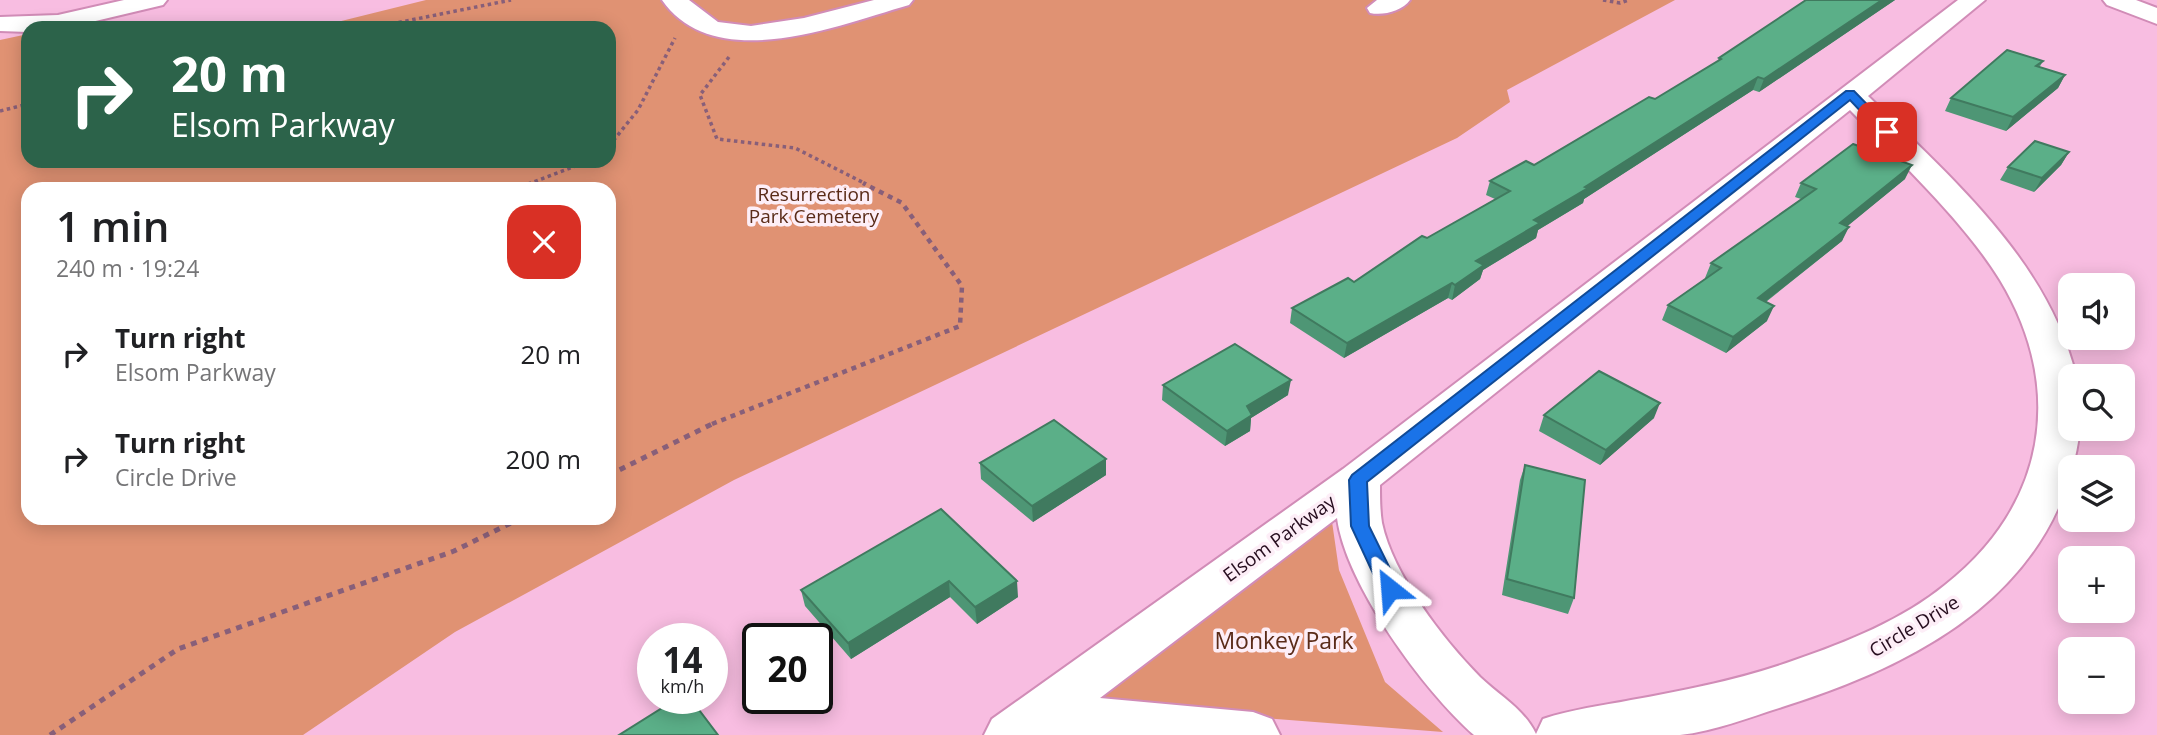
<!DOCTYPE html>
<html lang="en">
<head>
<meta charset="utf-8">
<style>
	body { margin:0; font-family:"Open Sans",sans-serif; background:#f6f6f6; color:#202124; height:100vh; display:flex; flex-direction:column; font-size:26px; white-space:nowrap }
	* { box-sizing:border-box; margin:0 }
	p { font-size:23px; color:#757577 }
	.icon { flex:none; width:38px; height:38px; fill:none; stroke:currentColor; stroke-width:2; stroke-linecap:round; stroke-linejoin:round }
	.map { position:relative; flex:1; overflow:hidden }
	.side { position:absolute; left:21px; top:182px; width:595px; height:343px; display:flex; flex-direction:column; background:#fff; border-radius:21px; box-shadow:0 4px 18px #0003 }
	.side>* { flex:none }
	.banner { position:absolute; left:21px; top:21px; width:595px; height:147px; border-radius:21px; box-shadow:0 4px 18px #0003; background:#2c634a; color:#fff; overflow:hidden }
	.tools { position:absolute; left:2058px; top:273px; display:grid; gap:14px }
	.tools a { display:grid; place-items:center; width:77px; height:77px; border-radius:14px; background:#fff; box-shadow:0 4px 18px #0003; font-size:35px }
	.speed { position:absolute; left:637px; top:623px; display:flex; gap:14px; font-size:35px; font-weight:700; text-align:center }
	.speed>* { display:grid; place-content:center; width:91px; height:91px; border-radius:50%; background:#fff; box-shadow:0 4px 18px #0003; line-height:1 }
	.speed small { font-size:18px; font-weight:400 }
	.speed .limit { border:4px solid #111; border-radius:10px; background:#fff; color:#111 }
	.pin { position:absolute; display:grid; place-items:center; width:60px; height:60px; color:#fff; margin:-30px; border-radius:14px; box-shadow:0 4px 10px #0006 }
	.me { position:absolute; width:77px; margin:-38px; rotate:332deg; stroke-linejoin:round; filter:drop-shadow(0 0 5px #0008) }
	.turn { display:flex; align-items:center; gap:24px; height:147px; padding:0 35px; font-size:32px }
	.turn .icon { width:91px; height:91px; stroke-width:2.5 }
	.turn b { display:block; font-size:49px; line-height:60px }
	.round { display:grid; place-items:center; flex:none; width:74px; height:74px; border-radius:21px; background:#f6f6f6 }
	.summary { display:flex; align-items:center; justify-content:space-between; height:119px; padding:0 35px }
	h1 { font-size:42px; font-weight:600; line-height:52px }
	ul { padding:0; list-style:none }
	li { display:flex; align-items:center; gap:21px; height:105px; padding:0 35px }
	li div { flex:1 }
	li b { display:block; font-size:26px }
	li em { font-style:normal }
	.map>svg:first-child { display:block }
	.green { fill:#e09273; fill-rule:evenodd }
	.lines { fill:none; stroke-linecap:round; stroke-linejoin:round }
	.minor-casing { stroke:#d18cb7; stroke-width:4 }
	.path-far2 { stroke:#885f79; stroke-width:3.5; stroke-dasharray:3.5 3.5; stroke-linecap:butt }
	.path-far1 { stroke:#885f79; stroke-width:4.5; stroke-dasharray:5 5; stroke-linecap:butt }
	.path { stroke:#885f79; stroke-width:5; stroke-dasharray:6 6; stroke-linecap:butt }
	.minor { fill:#fff; fill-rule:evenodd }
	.wall { fill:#4e9675 }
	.shaded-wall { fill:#407a5f }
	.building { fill:#5baf88; stroke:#407a5f; stroke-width:2 }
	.route { fill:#1a73e8; stroke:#114b97; stroke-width:2 }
	.labels { text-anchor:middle; stroke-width:7; stroke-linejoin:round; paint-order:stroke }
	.park-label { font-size:19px; fill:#5a2b18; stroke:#fdeef7 }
	.street-label { font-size:19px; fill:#260d1e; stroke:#fdeef7 }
	.near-park-label { font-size:23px; fill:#5a2b18; stroke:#fdeef7 }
</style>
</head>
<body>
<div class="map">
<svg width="2157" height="735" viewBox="0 0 2157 735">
	<rect width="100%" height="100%" fill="#f8bde1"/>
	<path class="green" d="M 426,0 L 1675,0 L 1507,90 L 1510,102 L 1457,138 L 734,480 L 455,632 L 303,735 L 0,735 L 0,40 L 28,34 L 28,161 L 609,161 L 609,28 L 313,28 ZM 28,189 L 609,189 L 609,518 L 28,518 Z
		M 1329,501 L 1339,570 L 1385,682 L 1443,732 L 1083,704 Z"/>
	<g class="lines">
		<defs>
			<path id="minor" d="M 124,0 L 167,0 L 163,5 L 66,28 L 28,28 L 28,32 L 0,31 L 0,17 L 58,15 Z
				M 662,0 L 689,0 L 718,22 L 751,26 L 804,18 L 874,0 L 913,0 L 909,5 C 839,25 715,76 662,0 Z
				M 1377,0 L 1410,0 C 1402,11 1383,16 1370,13 L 1367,8 Z
				M 1958,0 L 1985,0 L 1868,96 C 1949,176 2048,260 2076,376 L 2070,376 L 2070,429 L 2080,429 C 2060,588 1924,663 1782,707 C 1750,717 1715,731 1680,735 C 1660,735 1637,735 1617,735 C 1569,735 1521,735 1474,735 C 1424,691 1346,585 1337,518 L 1100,698 L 1253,712 L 1272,719 L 1280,735 L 984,735 L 992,719 L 1343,469 ZM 1850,110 C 1899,161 1963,220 2000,280 C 2066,389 2046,506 1945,585 C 1902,620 1847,642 1795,660 C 1742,679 1686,690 1631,700 C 1601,706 1572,709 1543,719 L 1536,734 C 1524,709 1500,696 1480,677 C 1443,639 1393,575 1382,523 C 1380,511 1380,498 1380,485 Z
				M 2103,0 L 2136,0 L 2157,8 L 2157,24 L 2107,5 Z"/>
		</defs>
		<use href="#minor" class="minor-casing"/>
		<path class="path-far2" d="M 1603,0 L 1620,3 L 1629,0
			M 371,28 L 511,0
			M 729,57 L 700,95 L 717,139 L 795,148 L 866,184
			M 0,111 L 28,104
			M 609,146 L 638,110 L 675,38
			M 528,184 L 589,161"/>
		<path class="path-far1" d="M 516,189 L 532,183
			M 712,424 L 960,326 L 962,286 L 902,203 L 863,183"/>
		<path class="path" d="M 609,475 L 716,422
			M 50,735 L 178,649 L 454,551 L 521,518"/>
		<use href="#minor" class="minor"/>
	</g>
	<path class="wall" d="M 1806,0 L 1895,0 L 1759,92 L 1753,90 L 1584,199 L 1583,203 L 1538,230 L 1536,238 L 1483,270 L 1480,279 L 1452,300 L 1448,298 L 1344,358 L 1290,323 L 1292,308 L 1354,282 L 1495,199 L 1486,195 L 1490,181 L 1534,165 L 1655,99 L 1718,61 L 1719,58 Z
		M 2043,61 L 2039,68 L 2065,75 L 2058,88 L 2006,131 L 1945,111 L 1951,98 Z
		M 2069,152 L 2061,165 L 2034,192 L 2000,180 L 2008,167 Z
		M 1905,179 L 1847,226 L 1842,241 L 1766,302 L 1767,321 L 1726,353 L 1662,320 L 1668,305 L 1706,278 L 1705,278 L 1711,263 L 1801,199 L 1795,197 L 1801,183 Z
		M 1163,385 L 1288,395 L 1251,418 L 1250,431 L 1225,446 L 1162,400 Z
		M 1544,415 L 1654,418 L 1600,465 L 1539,431 Z
		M 980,463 L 1106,475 L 1033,522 L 981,479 Z
		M 1525,465 L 1574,598 L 1568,614 L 1502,595 L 1520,480 Z
		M 941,509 L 1018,597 L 977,624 L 950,597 L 851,659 L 805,606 L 801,590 Z"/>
	<path class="shaded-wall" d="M 1882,0 L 1895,0 L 1759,92 L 1764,79 Z
		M 2065,75 L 2058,88 L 2006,131 L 2013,117 Z
		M 1758,77 L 1753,90 L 1584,199 L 1583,203 L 1538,230 L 1536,238 L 1483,270 L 1480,279 L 1452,300 L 1455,285 L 1476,261 L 1534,220 Z
		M 2069,152 L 2061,165 L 2034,192 L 2042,178 Z
		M 1912,165 L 1905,179 L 1833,238 L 1840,223 Z
		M 1849,227 L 1842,241 L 1751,313 L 1758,298 Z
		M 1452,283 L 1448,298 L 1344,358 L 1347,343 Z
		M 1774,306 L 1767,321 L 1726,353 L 1733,337 Z
		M 1291,380 L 1288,395 L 1251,418 L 1250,431 L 1225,446 L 1227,431 L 1247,406 Z
		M 1660,403 L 1654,418 L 1600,465 L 1606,450 Z
		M 1106,459 L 1106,475 L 1033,522 L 1032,506 Z
		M 949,581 L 950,597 L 851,659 L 848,643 Z
		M 1017,581 L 1018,597 L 977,624 L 975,607 Z"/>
	<path class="building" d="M 1806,0 L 1882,0 L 1764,79 L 1758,77 L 1585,187 L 1588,188 L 1534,220 L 1540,223 L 1476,261 L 1484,265 L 1455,285 L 1452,283 L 1347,343 L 1292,308 L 1348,278 L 1354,282 L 1422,236 L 1427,238 L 1510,191 L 1490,181 L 1526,161 L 1534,165 L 1649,97 L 1655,99 L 1721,59 L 1719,58 Z
		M 2007,50 L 2043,61 L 2036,66 L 2065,75 L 2013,117 L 1951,98 Z
		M 2035,141 L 2069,152 L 2042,178 L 2008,167 Z
		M 1853,144 L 1912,165 L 1840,223 L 1849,227 L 1758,298 L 1774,306 L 1733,337 L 1668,305 L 1721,268 L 1711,263 L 1816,189 L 1801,183 Z
		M 1235,344 L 1291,380 L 1247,406 L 1252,415 L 1227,431 L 1163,385 Z
		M 1599,371 L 1660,403 L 1606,450 L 1544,415 Z
		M 1054,420 L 1106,459 L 1032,506 L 980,463 Z
		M 1525,465 L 1585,480 L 1574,598 L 1507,579 Z
		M 941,509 L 1017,581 L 975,607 L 949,581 L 848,643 L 801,590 Z
		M 678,698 L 690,698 L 718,735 L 619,735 Z"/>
	<path class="route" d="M 1846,91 L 1854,91 L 1892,130 L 1892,135 L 1883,135 L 1850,100 L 1367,482 L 1369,526 L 1400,589 L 1397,595 L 1390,597 L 1383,595 L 1351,526 L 1349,480 L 1352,475 Z"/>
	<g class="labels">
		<g class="park-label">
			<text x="814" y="201">Resurrection<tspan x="814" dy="22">Park Cemetery</tspan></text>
		</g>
		<g class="street-label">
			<text transform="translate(1279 538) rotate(-36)" y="7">Elsom Parkway</text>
			<text transform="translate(1914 626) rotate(-31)" y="7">Circle Drive</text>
		</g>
		<g class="near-park-label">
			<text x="1284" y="649">Monkey Park</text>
		</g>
	</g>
</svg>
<div class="tools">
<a><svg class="icon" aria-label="sound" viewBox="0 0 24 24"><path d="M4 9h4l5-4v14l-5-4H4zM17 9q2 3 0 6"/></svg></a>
<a><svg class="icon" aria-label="search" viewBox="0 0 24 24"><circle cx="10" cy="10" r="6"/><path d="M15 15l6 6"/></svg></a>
<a><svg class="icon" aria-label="layers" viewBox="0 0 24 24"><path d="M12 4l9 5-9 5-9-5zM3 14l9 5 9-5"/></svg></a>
<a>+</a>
<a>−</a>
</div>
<div class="speed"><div>14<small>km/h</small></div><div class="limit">20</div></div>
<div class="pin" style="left:1887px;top:132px;background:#d93025"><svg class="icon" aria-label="arrive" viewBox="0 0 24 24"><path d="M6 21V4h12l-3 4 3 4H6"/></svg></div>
<svg class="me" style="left:1390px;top:589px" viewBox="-20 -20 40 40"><path d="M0-17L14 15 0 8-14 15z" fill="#1a73e8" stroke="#fff" stroke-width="4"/></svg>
<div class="banner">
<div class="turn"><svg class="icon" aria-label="right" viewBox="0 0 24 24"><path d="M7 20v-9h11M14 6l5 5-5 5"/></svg><div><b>20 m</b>Elsom Parkway</div></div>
</div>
<section class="side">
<div class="summary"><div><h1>1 min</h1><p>240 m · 19:24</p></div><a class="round" style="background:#d93025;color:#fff"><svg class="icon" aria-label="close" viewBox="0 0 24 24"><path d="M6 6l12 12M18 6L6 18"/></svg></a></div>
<ul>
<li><svg class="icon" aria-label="right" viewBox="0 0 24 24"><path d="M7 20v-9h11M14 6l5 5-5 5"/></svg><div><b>Turn right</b><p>Elsom Parkway</p></div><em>20 m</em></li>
<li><svg class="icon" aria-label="right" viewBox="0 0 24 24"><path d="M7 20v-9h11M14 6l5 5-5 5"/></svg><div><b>Turn right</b><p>Circle Drive</p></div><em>200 m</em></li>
</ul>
</section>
</div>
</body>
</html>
